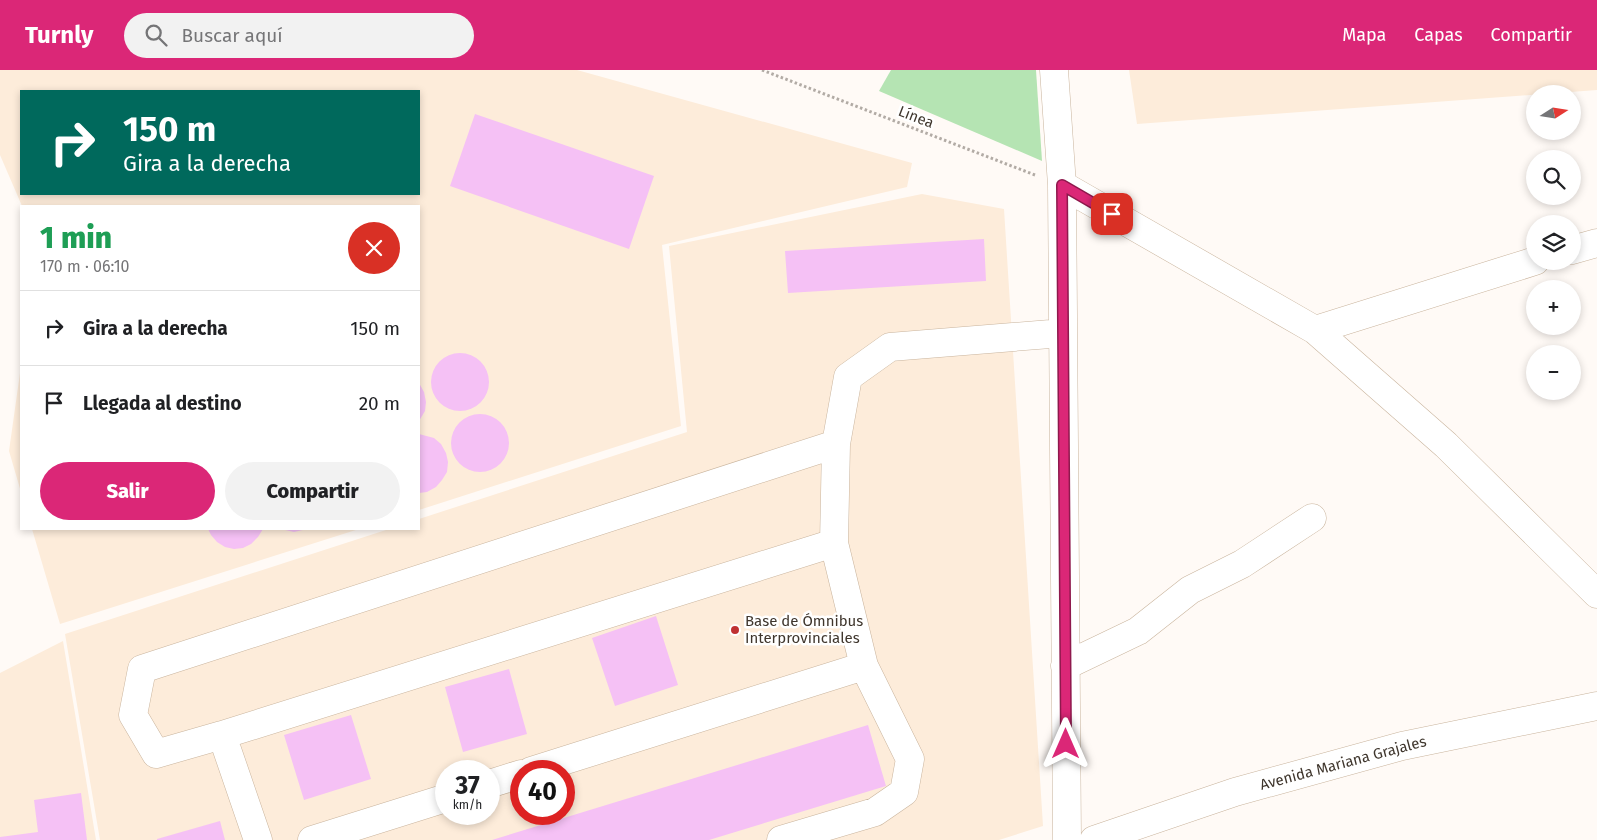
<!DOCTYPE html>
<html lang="es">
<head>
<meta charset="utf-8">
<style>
	body { margin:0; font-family:"Fira Sans",sans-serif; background:#f2f2f2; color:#202124; height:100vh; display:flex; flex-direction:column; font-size:19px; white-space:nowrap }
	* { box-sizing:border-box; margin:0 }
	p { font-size:16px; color:#757577 }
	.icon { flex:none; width:28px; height:28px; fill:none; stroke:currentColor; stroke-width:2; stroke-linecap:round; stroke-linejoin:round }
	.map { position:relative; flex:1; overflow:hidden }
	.drawer { position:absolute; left:20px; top:135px; width:400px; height:325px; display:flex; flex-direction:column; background:#fff; border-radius:0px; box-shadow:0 2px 8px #0003 }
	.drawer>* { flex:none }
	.top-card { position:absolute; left:20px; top:20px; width:400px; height:105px; border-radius:0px; box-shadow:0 2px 8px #0003; background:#00695c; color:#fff; overflow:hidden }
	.needle { width:32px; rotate:78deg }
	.fabs { position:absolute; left:1526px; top:15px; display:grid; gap:10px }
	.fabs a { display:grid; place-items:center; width:55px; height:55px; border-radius:50%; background:#fff; box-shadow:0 2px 8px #0003; font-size:25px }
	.speed { position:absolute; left:435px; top:690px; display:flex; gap:10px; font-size:25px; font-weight:700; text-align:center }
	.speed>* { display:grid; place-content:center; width:65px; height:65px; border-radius:50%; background:#fff; box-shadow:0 2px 8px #0003; line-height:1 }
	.speed small { font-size:12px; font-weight:400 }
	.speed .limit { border:8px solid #d22; background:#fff; color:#111 }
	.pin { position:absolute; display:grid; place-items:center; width:42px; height:42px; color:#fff; margin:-21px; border-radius:10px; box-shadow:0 2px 8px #0006 }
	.me { position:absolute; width:55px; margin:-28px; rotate:0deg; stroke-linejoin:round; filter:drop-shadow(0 0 4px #0008) }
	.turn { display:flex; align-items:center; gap:18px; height:105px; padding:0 20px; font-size:22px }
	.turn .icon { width:65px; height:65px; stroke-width:2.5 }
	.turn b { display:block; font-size:35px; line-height:42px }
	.round { display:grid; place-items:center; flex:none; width:52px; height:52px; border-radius:26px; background:#f2f2f2 }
	.summary { display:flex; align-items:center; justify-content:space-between; height:85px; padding:0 20px }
	h1 { font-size:30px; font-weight:800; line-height:38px; color:#1e9e55 }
	.cta { display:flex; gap:10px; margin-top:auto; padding:10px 20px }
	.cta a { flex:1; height:58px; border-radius:30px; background:#db2777; color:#fff; font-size:20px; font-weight:800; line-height:58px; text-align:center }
	.cta a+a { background:#f2f2f2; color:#202124 }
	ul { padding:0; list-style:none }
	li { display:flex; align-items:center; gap:15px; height:75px; padding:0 20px; border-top:1px solid #e0e0e0 }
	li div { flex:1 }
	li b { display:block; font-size:19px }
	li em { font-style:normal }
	header { display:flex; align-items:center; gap:30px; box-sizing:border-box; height:70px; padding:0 25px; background:#db2777; color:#fff }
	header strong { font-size:24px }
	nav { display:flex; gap:28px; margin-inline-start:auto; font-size:18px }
	.search { width:350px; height:45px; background:#f2f2f2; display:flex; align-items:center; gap:12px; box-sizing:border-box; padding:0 18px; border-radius:28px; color:#757577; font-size:19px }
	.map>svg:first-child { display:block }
	.built { fill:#fdecda; fill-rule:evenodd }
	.green { fill:#b5e4b3 }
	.building { fill:#f5c1f5 }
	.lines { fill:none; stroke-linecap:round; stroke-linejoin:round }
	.minor-casing { stroke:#c9b49d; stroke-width:29 }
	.path { stroke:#b2aba5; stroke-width:3; stroke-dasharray:2.5 2.5; stroke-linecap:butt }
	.minor { stroke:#fff; stroke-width:28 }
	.route-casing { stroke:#8e194d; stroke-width:12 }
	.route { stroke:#db2777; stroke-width:9 }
	.poi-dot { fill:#c03132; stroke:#fff; stroke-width:2 }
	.labels { text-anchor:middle; stroke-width:5; stroke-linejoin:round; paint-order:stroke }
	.street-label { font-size:15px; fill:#3f362d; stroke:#fff }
	.poi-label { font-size:15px; fill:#3f362d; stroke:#fff; text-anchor:start }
</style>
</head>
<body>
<header>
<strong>Turnly</strong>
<div class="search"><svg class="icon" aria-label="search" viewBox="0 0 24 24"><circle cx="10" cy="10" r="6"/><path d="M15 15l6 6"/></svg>Buscar aquí</div>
<nav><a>Mapa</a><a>Capas</a><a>Compartir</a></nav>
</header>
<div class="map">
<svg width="1597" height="770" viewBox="0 0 1597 770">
	<rect width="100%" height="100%" fill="#fffaf6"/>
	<path class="built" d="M 0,0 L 577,0 L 912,93 L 907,117 L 662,175 L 681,356 L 419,440 L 419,136 L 22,136 L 0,85 ZM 21,21 L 419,21 L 419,124 L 21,124 Z
		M 1129,0 L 1597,0 L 1597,20 L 1137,54 Z
		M 922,124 L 1004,139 L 1043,756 L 999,770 L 100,770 L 65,564 L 389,459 L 419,459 L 419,449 L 687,362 L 669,176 ZM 446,701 L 489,701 L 489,744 L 446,744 ZM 521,701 L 564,701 L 564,744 L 521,744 Z
		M 21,296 L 21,422 L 9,381 Z
		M 32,459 L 359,459 L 60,554 Z
		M 63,571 L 96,770 L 0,770 L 0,603 Z"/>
	<path class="green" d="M 891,0 L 1036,0 L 1042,91 L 879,21 Z"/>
	<path class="building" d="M 475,44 L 654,106 L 629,179 L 450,116 Z
		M 984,169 L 986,211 L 788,223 L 785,181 Z
		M431 312a29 29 0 1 1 58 0a29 29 0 1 1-58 0Z
		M 419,313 L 424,322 L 426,332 L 425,341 L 419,351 Z
		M451 373a29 29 0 1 1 58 0a29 29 0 1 1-58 0Z
		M 419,364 L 434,368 L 441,374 L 446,383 L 448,392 L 447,402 L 442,410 L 436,417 L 427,422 L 419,423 Z
		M 208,459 L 263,459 L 258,467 L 251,474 L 243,478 L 234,479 L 225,477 L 217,472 L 211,465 Z
		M 281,459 L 307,459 L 294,462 Z
		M 656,546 L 678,615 L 615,636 L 592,568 Z
		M 509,599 L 527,664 L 463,682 L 445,617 Z
		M 351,645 L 371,709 L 304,730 L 284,665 Z
		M 868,655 L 886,716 L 709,770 L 492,770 Z
		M 81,723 L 87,770 L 0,770 L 0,767 L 38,762 L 34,730 Z
		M 220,751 L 225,770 L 157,770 L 157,769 Z"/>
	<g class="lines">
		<defs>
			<path id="minor" d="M 1054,0 L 1062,115 L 1067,770
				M 1062,115 L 1315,260 L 1446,375 L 1597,524
				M 1572,180 L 1597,173
				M 1315,260 L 1535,191
				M 1065,596 L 1138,561 L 1190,520 L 1242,494 L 1312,448
				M 222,665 L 156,684 L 133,645 L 142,599 L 836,374 L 848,307 L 890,277 L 1063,263
				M 531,701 L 864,596
				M 489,714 L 521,704
				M 258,770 L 222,665 L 834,473
				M 312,770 L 446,728
				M 781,770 L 875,742 L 904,722 L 910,689 L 864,596 L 834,473 L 836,374
				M 1094,770 L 1235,722 L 1402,676 L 1597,636"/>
		</defs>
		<use href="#minor" class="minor-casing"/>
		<path class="path" d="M 762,0 L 1035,105"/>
		<use href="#minor" class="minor"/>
	</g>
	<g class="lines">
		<defs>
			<path id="route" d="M 1066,674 L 1062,115 L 1112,144"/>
		</defs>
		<use href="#route" class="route-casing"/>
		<use href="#route" class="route"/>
	</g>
	<circle class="poi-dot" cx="735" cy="560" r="5"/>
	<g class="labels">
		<g class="street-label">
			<text transform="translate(916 47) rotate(21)" y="5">Línea</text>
			<text transform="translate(1343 693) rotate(-15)" y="5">Avenida Mariana Grajales</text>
		</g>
		<g class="poi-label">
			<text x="745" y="556">Base de Ómnibus<tspan x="745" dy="17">Interprovinciales</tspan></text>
		</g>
	</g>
</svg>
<div class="fabs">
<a><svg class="needle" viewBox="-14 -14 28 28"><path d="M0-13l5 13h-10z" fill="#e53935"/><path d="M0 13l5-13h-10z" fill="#757577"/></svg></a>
<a><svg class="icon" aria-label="search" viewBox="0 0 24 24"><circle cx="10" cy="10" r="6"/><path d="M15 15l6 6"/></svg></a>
<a><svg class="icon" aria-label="layers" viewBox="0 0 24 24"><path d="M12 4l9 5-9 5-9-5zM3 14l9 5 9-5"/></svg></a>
<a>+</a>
<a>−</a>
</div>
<div class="speed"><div>37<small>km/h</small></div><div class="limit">40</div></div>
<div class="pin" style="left:1112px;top:144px;background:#d93025"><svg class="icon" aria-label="arrive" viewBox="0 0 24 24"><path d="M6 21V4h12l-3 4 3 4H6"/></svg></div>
<svg class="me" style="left:1066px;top:674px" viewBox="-20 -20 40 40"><path d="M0-17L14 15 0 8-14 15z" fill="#db2777" stroke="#fff" stroke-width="4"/></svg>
<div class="top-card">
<div class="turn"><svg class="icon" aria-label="right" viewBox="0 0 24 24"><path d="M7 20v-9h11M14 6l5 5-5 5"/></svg><div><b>150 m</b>Gira a la derecha</div></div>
</div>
<section class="drawer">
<div class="summary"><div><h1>1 min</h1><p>170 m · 06:10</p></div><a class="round" style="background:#d93025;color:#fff"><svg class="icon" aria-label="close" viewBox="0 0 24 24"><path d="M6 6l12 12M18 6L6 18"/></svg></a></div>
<ul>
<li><svg class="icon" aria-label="right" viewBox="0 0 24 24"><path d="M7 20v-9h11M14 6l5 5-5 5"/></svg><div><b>Gira a la derecha</b></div><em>150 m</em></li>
<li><svg class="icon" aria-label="arrive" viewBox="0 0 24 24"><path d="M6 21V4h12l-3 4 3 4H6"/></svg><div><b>Llegada al destino</b></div><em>20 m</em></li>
</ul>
<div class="cta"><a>Salir</a><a>Compartir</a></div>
</section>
</div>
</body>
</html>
